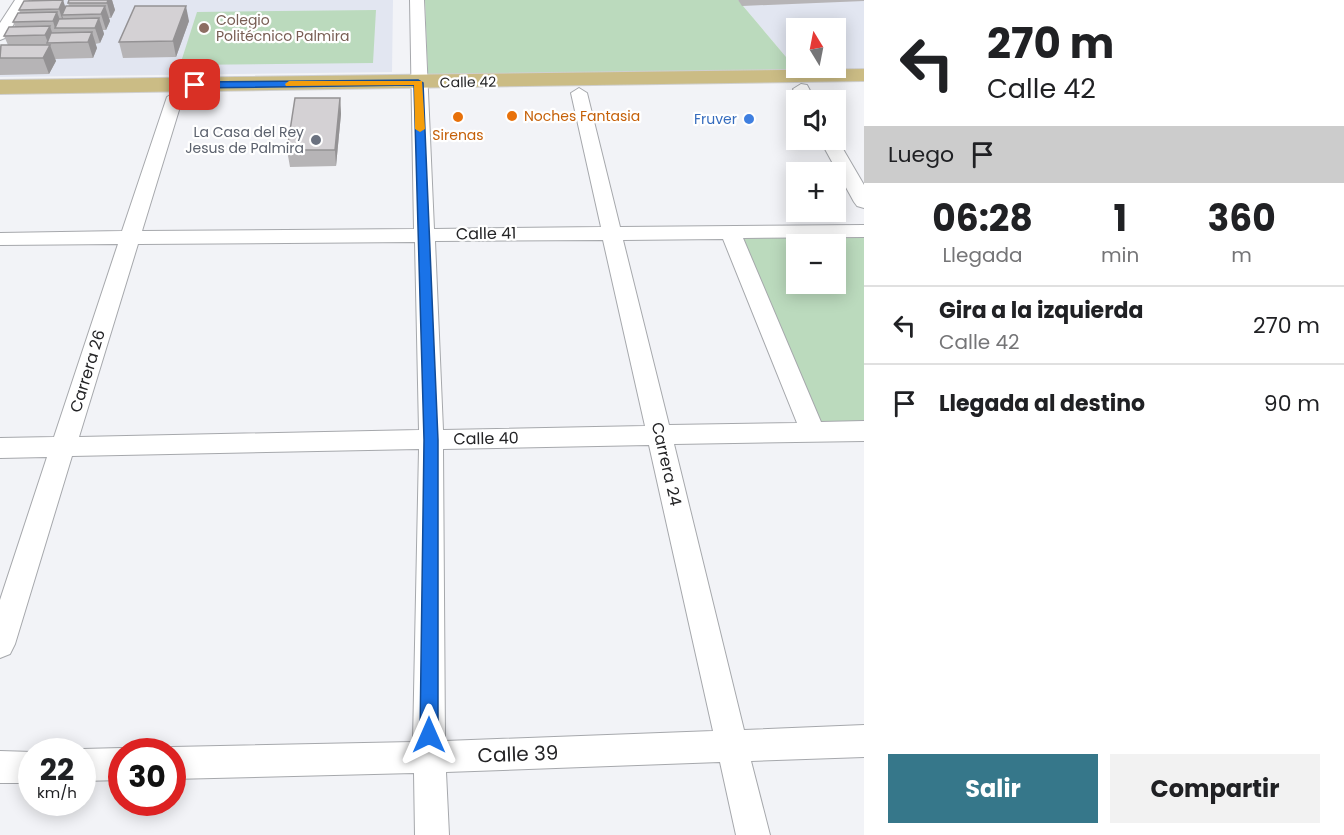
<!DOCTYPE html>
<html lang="es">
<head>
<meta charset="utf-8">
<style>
	body { margin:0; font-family:Poppins,sans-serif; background:#f2f2f2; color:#202124; height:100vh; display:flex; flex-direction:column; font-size:22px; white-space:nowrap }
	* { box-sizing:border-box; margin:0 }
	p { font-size:20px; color:#757577 }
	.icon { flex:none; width:33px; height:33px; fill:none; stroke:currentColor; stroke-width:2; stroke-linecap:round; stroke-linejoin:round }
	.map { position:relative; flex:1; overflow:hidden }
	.drawer { display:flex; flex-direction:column; background:#fff; width:480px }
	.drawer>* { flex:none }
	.top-card { background:#fff; color:#202124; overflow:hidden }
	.needle { width:39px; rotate:350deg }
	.buttons { position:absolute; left:786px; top:18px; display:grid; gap:12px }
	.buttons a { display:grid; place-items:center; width:60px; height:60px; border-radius:0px; background:#fff; box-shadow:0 3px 15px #0003; font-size:30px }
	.speed { position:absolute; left:18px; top:738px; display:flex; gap:12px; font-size:30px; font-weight:700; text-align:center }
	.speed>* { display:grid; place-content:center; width:78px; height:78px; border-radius:50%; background:#fff; box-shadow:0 3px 15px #0003; line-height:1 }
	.speed small { font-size:15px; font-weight:400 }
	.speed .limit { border:9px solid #d22; background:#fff; color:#111 }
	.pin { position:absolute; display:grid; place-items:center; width:51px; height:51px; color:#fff; margin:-26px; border-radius:12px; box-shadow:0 3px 9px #0006 }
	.me { position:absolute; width:66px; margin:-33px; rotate:0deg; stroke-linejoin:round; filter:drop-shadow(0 0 4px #0008) }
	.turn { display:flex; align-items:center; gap:21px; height:126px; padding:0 24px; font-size:27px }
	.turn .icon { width:78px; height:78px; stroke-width:2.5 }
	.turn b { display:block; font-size:42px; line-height:51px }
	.then { display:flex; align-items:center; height:57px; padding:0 24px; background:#0003; gap:12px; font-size:22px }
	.eta { display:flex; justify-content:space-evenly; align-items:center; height:102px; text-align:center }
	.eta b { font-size:36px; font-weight:700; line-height:42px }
	.primary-button { display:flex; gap:12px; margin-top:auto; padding:12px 24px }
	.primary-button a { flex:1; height:69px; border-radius:0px; background:#36778a; color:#fff; font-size:24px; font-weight:700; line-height:69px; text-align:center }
	.primary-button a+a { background:#f2f2f2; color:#202124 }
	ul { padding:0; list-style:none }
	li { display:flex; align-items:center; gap:18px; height:78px; padding:0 24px; border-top:2px solid #e0e0e0 }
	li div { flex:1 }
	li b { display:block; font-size:22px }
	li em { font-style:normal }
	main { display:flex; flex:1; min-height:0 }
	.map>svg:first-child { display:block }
	.built { fill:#e2e6f1; fill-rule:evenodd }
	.green { fill:#bbdabd; fill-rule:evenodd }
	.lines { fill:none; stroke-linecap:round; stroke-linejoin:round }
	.minor-casing { stroke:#a6a8ac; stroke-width:2 }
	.major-casing { stroke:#cfcfcf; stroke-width:2 }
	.minor { fill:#fff; fill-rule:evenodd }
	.major { fill:#cbbc85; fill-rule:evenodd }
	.wall { fill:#b6b4b6 }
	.shaded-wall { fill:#949294 }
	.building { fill:#d4d1d4; stroke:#949294; stroke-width:1.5 }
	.route { fill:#1a73e8; stroke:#114b97; stroke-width:1.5 }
	.slow { fill:#f59e0b }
	.education-dot { fill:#8d6e63; stroke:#fff; stroke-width:2 }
	.food-dot { fill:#e8710a; stroke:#fff; stroke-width:2 }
	.shop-dot { fill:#3f7fe0; stroke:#fff; stroke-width:2 }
	.worship-dot { fill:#6b7280; stroke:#fff; stroke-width:2 }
	.labels { text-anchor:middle; stroke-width:4.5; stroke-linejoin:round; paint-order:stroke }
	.far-education-label { font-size:14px; fill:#785e54; stroke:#fff; text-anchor:start }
	.far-street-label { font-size:14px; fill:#242426; stroke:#fff }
	.far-food-label { font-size:14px; fill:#c56008; stroke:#fff; text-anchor:start }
	.far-shop-label { font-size:14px; fill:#366cbe; stroke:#fff; text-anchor:end }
	.far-worship-label { font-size:14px; fill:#5b616d; stroke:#fff; text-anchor:end }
	.street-label { font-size:16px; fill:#242426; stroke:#fff }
	.near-street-label { font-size:20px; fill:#242426; stroke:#fff }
</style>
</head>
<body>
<main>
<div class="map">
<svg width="864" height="835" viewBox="0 0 864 835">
	<rect width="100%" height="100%" fill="#f2f3f7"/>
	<path class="built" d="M 32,0 L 393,0 L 392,72 L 0,77 L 0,55 Z
		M 738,0 L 864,0 L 864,68 L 797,70 ZM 796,28 L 836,28 L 836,68 L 796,68 Z"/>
	<path class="green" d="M 425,0 L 738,0 L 797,70 L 428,76 Z
		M 376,10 L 373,63 L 180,65 L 197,12 Z
		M 864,234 L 864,426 L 818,427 L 735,236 ZM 796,244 L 836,244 L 836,284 L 796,284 Z"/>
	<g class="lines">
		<defs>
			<path id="minor" d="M 15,0 L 29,0 L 5,38 L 0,40 L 0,23 Z
				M 410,0 L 424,0 L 434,229 L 601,227 L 571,93 L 579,88 L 587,93 L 620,227 L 864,225 L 864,237 L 743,238 L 821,422 L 864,421 L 864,441 L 674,444 L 744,730 L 864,725 L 864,757 L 751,761 L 770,835 L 736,835 L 720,762 L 446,772 L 449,835 L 415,835 L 414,773 L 172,779 L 172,752 L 161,752 L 172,747 L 413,742 L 419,449 L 72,456 L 15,644 L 10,654 L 0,658 L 0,600 L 47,457 L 0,458 L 0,438 L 54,437 L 118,244 L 0,245 L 0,233 L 122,231 L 167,97 L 175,92 L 183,97 L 142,231 L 414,229 ZM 723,239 L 797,423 L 669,425 L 623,240 ZM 603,240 L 645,426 L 443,430 L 435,241 ZM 415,242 L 419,430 L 79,437 L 138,244 ZM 649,445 L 713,731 L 445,741 L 443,449 Z
				M 801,84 L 807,85 L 815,100 L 799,100 L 793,89 Z
				M 836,137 L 864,185 L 864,208 L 857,206 L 854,202 L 820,140 L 836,140 Z
				M 122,748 L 130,752 L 122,752 L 122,780 L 82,781 L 82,752 L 76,752 L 82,749 Z
				M 0,751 L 33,752 L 32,783 L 0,783 Z"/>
			<path id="major" d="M 864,69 L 864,81 L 0,94 L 0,80 Z"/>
		</defs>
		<use href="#minor" class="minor-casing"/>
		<use href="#major" class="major-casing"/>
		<use href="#minor" class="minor"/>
		<use href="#major" class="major"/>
	</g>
	<path class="wall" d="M 63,0 L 65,8 L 69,6 L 68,3 L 112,0 L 115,10 L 111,18 L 109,18 L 110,21 L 106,30 L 103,30 L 104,34 L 100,43 L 95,44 L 97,48 L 93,58 L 55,59 L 56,61 L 49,74 L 0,75 L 0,46 L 8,45 L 4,36 L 15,27 L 13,22 L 20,13 L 19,10 Z
		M 738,0 L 864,0 L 864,1 L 742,6 Z
		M 189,21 L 176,57 L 123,58 L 119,42 Z
		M 340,98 L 341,114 L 336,166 L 290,167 L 287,150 Z"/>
	<path class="shaded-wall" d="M 63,0 L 68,15 L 62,15 L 65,24 L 64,25 L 59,9 Z
		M 108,0 L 112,0 L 115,10 L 111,18 L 107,3 Z
		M 105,6 L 110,21 L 106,30 L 101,14 Z
		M 186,6 L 189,21 L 176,57 L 173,41 Z
		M 57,12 L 63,28 L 55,28 L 53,21 Z
		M 99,18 L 104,34 L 100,43 L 95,28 Z
		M 50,26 L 55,42 L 48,43 L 45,35 Z
		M 92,32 L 97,48 L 93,58 L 88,42 Z
		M 50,45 L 56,61 L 49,74 L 43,58 Z
		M 340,98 L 341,114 L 336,166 L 335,150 Z"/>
	<path class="building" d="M 63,0 L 59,9 L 19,10 L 24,1 Z
		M 69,0 L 108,0 L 107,3 L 68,3 Z
		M 66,6 L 105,6 L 101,14 L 62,15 Z
		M 135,6 L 186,6 L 173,41 L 119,42 Z
		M 57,12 L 53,21 L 13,22 L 18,13 Z
		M 99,18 L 95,28 L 55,28 L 59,19 Z
		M 50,26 L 45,35 L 4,36 L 9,27 Z
		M 92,32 L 88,42 L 47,43 L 51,33 Z
		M 1,45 L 50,45 L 43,58 L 0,58 Z
		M 295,98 L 340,98 L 335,150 L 287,150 Z"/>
	<path class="route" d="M 418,80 L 423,83 L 438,440 L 438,735 L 435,741 L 429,744 L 423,741 L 420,735 L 424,440 L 414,85 L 195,88 L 190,85 L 195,82 Z"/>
	<path class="slow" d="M 289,81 L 422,81 L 425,129 L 420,132 L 415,129 L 414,85 L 286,86 L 285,84 Z"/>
	<circle class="education-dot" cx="204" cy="28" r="6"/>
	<g class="food-dot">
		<circle cx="512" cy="116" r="6"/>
		<circle cx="458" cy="117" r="6"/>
	</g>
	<circle class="shop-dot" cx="749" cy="119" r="6"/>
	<circle class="worship-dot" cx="316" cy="140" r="6"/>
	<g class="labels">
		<g class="far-education-label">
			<text x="216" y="25">Colegio<tspan x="216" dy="16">Politécnico Palmira</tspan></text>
		</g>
		<g class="far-street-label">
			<text transform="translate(468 82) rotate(-1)" y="5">Calle 42</text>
		</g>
		<g class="far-food-label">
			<text x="524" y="121">Noches Fantasia</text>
			<text x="458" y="140" text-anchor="middle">Sirenas</text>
		</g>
		<g class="far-shop-label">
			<text x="737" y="124">Fruver</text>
		</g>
		<g class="far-worship-label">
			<text x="304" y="137">La Casa del Rey<tspan x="304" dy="16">Jesus de Palmira</tspan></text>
		</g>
		<g class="street-label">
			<text transform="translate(486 233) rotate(-1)" y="6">Calle 41</text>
			<text transform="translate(87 371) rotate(-73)" y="6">Carrera 26</text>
			<text transform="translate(486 438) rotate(-1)" y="6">Calle 40</text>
			<text transform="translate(667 464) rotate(77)" y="6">Carrera 24</text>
		</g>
		<g class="near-street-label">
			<text transform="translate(518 754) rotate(-2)" y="7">Calle 39</text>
		</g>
	</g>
</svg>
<div class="buttons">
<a><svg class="needle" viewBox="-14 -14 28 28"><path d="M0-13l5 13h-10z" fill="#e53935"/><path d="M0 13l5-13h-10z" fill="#757577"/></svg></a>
<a><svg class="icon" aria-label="sound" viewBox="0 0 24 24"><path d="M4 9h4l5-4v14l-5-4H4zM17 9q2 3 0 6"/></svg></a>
<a>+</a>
<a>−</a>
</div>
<div class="speed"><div>22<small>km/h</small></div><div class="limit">30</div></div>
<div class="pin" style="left:195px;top:85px;background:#d93025"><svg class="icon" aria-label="arrive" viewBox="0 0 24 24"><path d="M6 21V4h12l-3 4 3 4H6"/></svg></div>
<svg class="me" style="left:429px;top:735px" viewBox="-20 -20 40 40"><path d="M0-17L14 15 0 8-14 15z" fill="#1a73e8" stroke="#fff" stroke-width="4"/></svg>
</div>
<section class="drawer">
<div class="top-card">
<div class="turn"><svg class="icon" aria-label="left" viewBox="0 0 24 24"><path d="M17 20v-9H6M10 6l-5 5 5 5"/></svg><div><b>270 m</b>Calle 42</div></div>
<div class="then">Luego<svg class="icon" aria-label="arrive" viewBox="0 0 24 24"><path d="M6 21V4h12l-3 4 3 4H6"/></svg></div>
</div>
<div class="eta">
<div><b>06:28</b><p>Llegada</p></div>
<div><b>1</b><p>min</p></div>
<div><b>360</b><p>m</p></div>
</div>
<ul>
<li><svg class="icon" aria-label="left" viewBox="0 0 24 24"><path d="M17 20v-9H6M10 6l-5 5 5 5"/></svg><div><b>Gira a la izquierda</b><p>Calle 42</p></div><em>270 m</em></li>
<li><svg class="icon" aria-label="arrive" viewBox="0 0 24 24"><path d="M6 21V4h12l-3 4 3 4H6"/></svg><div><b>Llegada al destino</b></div><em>90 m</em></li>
</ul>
<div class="primary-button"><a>Salir</a><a>Compartir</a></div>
</section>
</main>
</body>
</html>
